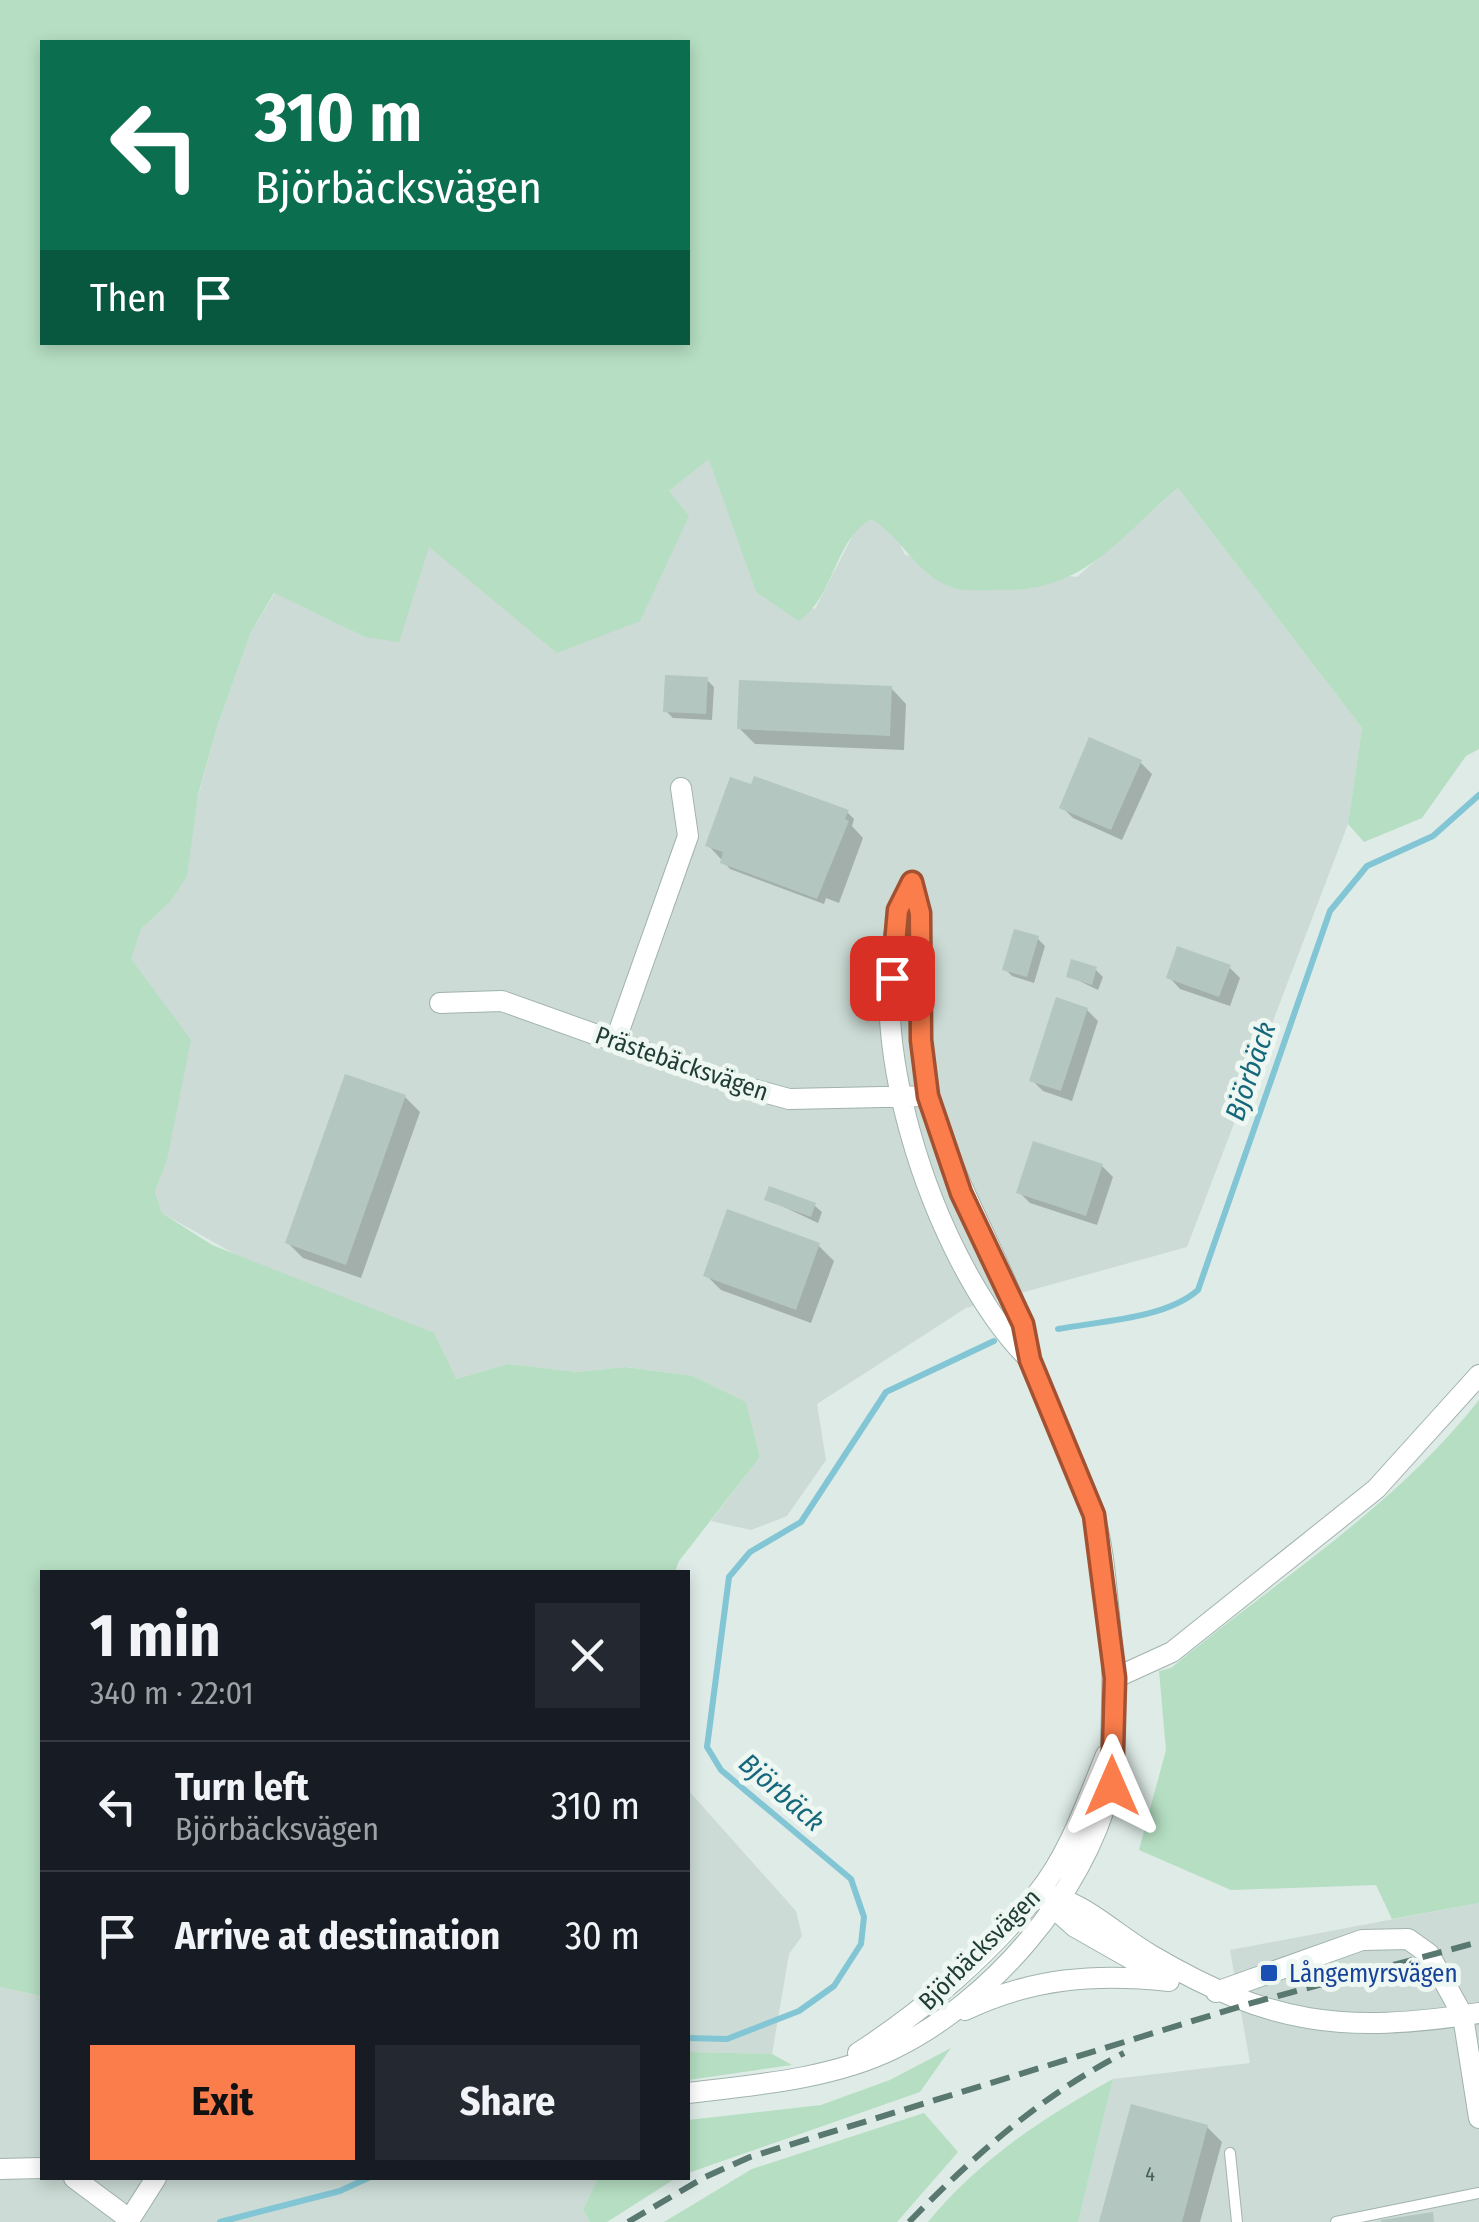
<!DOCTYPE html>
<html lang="en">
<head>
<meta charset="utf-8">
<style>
	body { margin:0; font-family:"Fira Sans Condensed",sans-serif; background:#242831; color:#f1f3f6; height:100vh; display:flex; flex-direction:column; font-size:38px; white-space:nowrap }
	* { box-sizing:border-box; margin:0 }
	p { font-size:32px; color:#9ea1a6 }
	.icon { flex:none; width:55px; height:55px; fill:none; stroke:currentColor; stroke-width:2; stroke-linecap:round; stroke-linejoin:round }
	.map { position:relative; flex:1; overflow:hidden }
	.panel { position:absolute; left:40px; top:1570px; width:650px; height:610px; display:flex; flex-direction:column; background:#171b24; border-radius:0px; box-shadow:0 5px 15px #0003 }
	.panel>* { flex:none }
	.banner { position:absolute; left:40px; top:40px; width:650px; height:305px; border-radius:0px; box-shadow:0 5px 15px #0003; background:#0b6e4f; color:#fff; overflow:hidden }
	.pin { position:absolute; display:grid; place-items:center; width:85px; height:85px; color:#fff; margin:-42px; border-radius:20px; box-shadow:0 5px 15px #0006 }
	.me { position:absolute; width:110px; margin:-55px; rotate:0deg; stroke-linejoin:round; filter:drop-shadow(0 0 8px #0008) }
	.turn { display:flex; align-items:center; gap:35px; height:210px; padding:0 50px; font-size:45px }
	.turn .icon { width:130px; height:130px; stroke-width:2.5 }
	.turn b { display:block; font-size:70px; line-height:85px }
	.then { display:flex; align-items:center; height:95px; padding:0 50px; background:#0003; gap:20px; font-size:38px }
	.round { display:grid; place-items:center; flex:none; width:105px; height:105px; border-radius:0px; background:#242831 }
	.summary { display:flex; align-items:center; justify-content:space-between; height:170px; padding:0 50px }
	h1 { font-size:60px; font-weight:700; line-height:75px }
	.cta { display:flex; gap:20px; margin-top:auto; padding:20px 50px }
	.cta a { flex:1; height:115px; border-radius:0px; background:#fb7d4c; color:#111; font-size:40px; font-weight:700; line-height:115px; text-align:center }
	.cta a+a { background:#242831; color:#f1f3f6 }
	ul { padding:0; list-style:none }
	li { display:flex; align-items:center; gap:30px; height:130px; padding:0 50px; border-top:2px solid #363941 }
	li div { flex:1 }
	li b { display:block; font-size:38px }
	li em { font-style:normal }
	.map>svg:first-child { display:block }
	.built { fill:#ccdbd5 }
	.green { fill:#b5dec2; fill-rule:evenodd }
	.shadow { fill:#0003 }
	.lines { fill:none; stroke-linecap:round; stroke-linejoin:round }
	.stream { stroke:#82c5d4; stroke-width:6 }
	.building { fill:#b3c6bf }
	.service-casing { stroke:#a1b3ad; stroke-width:12 }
	.minor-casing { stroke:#a1b3ad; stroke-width:22 }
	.service { stroke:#fff; stroke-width:10 }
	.minor { stroke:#fff; stroke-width:20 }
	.rail { stroke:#587870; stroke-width:6; stroke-dasharray:20 10; stroke-linecap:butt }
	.route-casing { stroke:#a35131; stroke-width:25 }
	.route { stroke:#fb7d4c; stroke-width:18 }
	.transit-dot { fill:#1a4fb4; stroke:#eff7f3; stroke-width:4 }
	.labels { text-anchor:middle; stroke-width:10; stroke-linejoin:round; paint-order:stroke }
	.number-label { font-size:20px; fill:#445e58 }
	.street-label { font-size:25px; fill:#1f3c35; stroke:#eff7f3 }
	.transit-label { font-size:25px; fill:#164399; stroke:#eff7f3; text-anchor:start }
	.water-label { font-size:28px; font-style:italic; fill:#15677b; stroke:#eff7f3 }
</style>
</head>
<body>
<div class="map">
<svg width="1479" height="2222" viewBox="0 0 1479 2222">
	<rect width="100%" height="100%" fill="#deebe6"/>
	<path class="built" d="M 710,458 L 756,592 L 815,609 L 857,527 L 871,518 L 895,533 L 905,555 L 1077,577 L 1178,488 L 1362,728 L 1348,824 L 1187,1247 L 966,1308 L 817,1404 L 826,1460 L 787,1516 L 751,1530 L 711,1521 L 760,1457 L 746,1402 L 693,1376 L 626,1367 L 577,1372 L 508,1364 L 456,1379 L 162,1213 L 155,1192 L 167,1159 L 130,959 L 141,929 L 169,903 L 217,727 L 251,632 L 275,593 L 365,637 L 429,546 L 669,491 Z
		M 688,1790 L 796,1911 L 802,1936 L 789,1954 L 772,2054 L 688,2052 Z
		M 1479,1903 L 1479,2222 L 1078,2222 L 1113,2079 L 1250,2063 L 1230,1950 Z
		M 0,1987 L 42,1996 L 42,2178 L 598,2178 L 583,2210 L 590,2222 L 0,2222 Z"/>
	<path class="green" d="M 0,0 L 1479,0 L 1479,749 L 1466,756 L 1422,818 L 1364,842 L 1348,824 L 1362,728 L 1178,488 C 1116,539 1085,593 997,590 C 983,590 963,592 951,587 C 914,573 902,536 871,519 C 834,540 835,596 799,621 L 756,592 L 709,459 L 669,491 L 689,516 L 640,621 L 557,653 L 429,547 L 399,642 L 365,637 L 274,593 L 251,632 L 217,727 L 198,795 L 187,876 L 169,903 L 141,929 L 131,959 L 191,1040 L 167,1160 L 155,1192 L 162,1213 L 212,1245 L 434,1333 L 456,1379 L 508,1364 L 577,1372 L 625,1367 L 693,1376 L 746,1402 L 760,1457 L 679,1561 L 675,1572 L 42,1572 L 42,1996 L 0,1987 ZM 42,42 L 688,42 L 688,342 L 42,342 Z
		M 1479,1400 L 1479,1903 L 1392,1919 L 1376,1885 L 1231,1890 L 1139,1850 L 1166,1750 L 1159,1671 L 1171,1668 C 1276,1581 1394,1508 1479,1400 Z
		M 951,2048 L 920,2092 L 688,2173 L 688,2120 L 821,2105 L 890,2080 Z
		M 688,2052 L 772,2054 L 792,2065 L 688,2080 Z
		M 1113,2079 L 1078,2222 L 928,2222 C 979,2160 1044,2117 1113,2079 Z
		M 924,2113 L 958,2152 L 897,2222 L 664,2222 L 752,2169 Z
		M 598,2178 L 676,2178 L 607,2222 L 590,2222 L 583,2210 Z"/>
	<path class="shadow" d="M 707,680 L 714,687 L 712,720 L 673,718 L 666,711 Z
		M 891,688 L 906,704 L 904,750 L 755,744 L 739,728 Z
		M 1090,741 L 1141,763 L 1152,774 L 1122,840 L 1073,818 L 1062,807 Z
		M 847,812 L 854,819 L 852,826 L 863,838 L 839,903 L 826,898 L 824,904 L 730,869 L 708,845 Z
		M 1038,939 L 1045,946 L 1034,983 L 1012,976 L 1005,969 Z
		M 1229,967 L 1240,978 L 1230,1006 L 1180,989 L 1169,977 Z
		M 1096,970 L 1103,977 L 1098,990 L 1069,976 Z
		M 1087,1010 L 1098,1021 L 1072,1101 L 1043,1091 L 1032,1080 Z
		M 405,1097 L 420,1112 L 361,1278 L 303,1258 L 288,1243 Z
		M 1102,1166 L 1113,1177 L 1097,1225 L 1030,1203 L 1019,1192 Z
		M 767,1199 L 815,1206 L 822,1212 L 818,1223 Z
		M 819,1246 L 834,1261 L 811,1323 L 721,1290 L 706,1275 Z
		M 1207,2127 L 1222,2142 L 1200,2222 L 1102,2222 Z"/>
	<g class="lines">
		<path class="stream" d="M 1058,1329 C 1100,1321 1165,1319 1198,1290 L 1330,911 L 1367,866 L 1433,836 L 1479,795
			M 688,2038 L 727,2039 L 799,2011 L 834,1986 L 861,1944 L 864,1917 L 851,1879 L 721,1770 L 707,1747 L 729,1577 L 750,1552 L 801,1522 L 886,1392 L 994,1341
			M 220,2222 L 340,2191 L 368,2178"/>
	</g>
	<path class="building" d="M 665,675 L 708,677 L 706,714 L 663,712 Z
		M 739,680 L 892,686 L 890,736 L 737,729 Z
		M 1089,737 L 1142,760 L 1111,830 L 1059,808 Z
		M 754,776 L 849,810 L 845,819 L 849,821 L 817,899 L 720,863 L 723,852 L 705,846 L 730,777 L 751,784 Z
		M 1014,929 L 1039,936 L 1027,977 L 1002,970 Z
		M 1177,946 L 1231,965 L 1219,997 L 1166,978 Z
		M 1071,959 L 1097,967 L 1092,985 L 1066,977 Z
		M 1056,997 L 1088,1008 L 1061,1091 L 1029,1081 Z
		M 345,1074 L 406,1095 L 346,1265 L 285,1243 Z
		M 1033,1141 L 1103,1164 L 1086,1216 L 1016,1193 Z
		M 769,1186 L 816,1203 L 811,1217 L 764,1200 Z
		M 727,1209 L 820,1243 L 796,1310 L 703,1276 Z
		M 1131,2104 L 1208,2125 L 1182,2222 L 1099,2222 Z
		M 1433,2212 L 1434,2222 L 1381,2222 L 1381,2220 Z"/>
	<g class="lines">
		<defs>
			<path id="service" d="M 1230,2153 L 1237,2222
				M 1336,2222 L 1479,2193"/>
			<path id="minor" d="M 912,882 C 846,1007 934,1266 1030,1360
				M 440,1003 L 502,1001 L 737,1085 L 789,1099 L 929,1096
				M 615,1042 L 688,836 L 681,788
				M 1115,1678 L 1172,1652 L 1376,1489 L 1479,1375
				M 1039,1892 C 1084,1901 1112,1932 1151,1955 C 1270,2025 1343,2034 1479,2013
				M 1045,1900 L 1075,1927 L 1149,1969
				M 1216,1992 L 1362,1940 L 1408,1939 L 1429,1954 L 1463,2016 L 1479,2118
				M 965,2010 C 1032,1978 1096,1973 1169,1981
				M 858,2053 C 923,2011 989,1955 1037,1894 C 1069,1855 1087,1801 1106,1755
				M 688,2093 C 755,2085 831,2079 893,2049 C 990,2002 1083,1895 1110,1789 C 1114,1775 1111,1759 1111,1744 C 1112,1703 1114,1665 1110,1624 C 1106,1587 1104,1547 1093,1512 C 1076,1462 1051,1415 1032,1366 C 1027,1352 1027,1336 1022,1322 C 994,1246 951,1178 930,1099 C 910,1028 930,953 912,882
				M 0,2169 L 42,2168
				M 74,2178 L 129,2219
				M 128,2222 L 156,2178"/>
		</defs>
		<use href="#service" class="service-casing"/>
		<use href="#minor" class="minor-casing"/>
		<use href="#service" class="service"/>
		<use href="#minor" class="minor"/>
		<path class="rail" d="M 628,2222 L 705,2177 L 750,2157 L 1248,2004 L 1479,1942
			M 909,2222 C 974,2156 1040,2096 1124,2053"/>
	</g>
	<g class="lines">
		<defs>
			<path id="route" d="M 892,978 L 898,910 L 912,882 L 920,913 L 921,1040 L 928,1096 L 961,1193 L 1023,1324 L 1030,1360 L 1094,1515 L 1115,1678 L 1112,1786"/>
		</defs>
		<use href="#route" class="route-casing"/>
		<use href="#route" class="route"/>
	</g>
	<rect class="transit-dot" x="1259" y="1963" width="20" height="20" rx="5"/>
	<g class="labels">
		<g class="number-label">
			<text x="1150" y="2181">4</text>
		</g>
		<g class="street-label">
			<text transform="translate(682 1063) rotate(19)" y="9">Prästebäcksvägen</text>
			<text transform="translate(979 1949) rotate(-45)" y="9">Björbäcksvägen</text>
		</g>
		<g class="transit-label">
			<text x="1289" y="1982">Långemyrsvägen</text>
		</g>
		<g class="water-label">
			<text transform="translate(1250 1071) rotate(-71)" y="10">Björbäck</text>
			<text transform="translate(782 1792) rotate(41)" y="10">Björbäck</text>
		</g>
	</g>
</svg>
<div class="pin" style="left:892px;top:978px;background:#d93025"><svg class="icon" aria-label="arrive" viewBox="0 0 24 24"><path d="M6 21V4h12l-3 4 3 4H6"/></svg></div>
<svg class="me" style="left:1112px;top:1786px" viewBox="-20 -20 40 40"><path d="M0-17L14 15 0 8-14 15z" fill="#fb7d4c" stroke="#fff" stroke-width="4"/></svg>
<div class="banner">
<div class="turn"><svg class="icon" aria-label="left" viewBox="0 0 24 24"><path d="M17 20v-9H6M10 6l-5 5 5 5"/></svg><div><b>310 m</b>Björbäcksvägen</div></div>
<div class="then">Then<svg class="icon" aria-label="arrive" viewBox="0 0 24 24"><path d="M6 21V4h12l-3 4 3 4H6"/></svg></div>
</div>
<section class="panel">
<div class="summary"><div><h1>1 min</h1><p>340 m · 22:01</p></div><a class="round"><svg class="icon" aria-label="close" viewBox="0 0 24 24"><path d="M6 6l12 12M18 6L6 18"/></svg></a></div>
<ul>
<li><svg class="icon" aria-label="left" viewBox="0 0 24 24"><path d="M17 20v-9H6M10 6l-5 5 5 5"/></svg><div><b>Turn left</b><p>Björbäcksvägen</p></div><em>310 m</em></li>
<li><svg class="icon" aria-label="arrive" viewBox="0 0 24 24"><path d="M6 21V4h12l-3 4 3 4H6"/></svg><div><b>Arrive at destination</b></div><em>30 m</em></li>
</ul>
<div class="cta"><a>Exit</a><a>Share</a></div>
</section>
</div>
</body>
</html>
